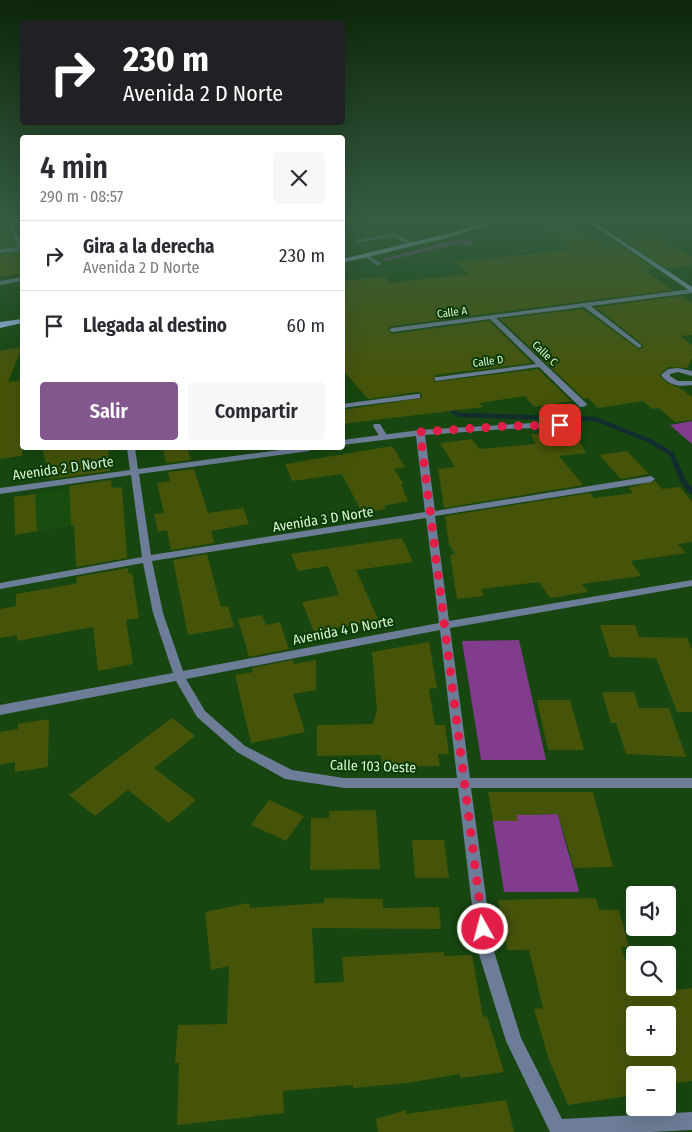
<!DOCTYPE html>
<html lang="es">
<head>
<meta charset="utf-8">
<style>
	body { margin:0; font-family:"Fira Sans Condensed",sans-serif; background:#f7f7f7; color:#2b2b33; height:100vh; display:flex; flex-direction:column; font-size:19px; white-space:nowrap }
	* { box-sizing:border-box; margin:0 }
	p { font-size:16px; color:#7c7c81 }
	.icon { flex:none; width:28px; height:28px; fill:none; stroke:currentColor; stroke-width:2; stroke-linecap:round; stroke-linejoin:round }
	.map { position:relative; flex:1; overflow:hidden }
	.sheet { position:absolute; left:20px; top:135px; width:325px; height:315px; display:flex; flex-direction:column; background:#fff; border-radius:5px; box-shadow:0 5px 20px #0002 }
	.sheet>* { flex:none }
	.hud { position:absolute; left:20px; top:20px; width:325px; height:105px; border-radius:5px; box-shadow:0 5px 20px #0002; background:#202124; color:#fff; overflow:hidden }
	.controls { position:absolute; left:626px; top:886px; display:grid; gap:10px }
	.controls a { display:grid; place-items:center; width:50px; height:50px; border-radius:5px; background:#fff; box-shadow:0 5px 20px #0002; font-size:25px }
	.pin { position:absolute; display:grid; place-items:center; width:42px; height:42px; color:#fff; margin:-21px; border-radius:10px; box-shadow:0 2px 8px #0006 }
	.me { position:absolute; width:55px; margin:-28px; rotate:353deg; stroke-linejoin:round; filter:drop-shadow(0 0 4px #0008) }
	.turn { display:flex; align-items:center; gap:18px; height:105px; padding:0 20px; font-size:22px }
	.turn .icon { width:65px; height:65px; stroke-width:2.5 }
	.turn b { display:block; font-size:35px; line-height:42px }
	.round { display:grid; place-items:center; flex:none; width:52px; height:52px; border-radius:5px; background:#f7f7f7 }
	.summary { display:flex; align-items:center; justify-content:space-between; height:85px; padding:0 20px }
	h1 { font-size:30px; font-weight:600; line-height:38px }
	.cta { display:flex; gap:10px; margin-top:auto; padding:10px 20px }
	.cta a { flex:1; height:58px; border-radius:5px; background:#81578d; color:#fff; font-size:20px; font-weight:600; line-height:58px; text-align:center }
	.cta a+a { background:#f7f7f7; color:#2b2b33 }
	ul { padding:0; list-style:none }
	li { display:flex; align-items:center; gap:15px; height:70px; padding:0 20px; border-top:1px solid #e1e1e2 }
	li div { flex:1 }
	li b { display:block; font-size:19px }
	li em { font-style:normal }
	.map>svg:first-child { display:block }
	.built { fill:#174e10 }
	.green { fill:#813c8e }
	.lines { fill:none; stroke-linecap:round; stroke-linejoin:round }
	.stream-far1 { stroke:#132d2f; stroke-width:4.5 }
	.stream { stroke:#132d2f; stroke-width:5.5 }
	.building { fill:#455409; fill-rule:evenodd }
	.lane { fill:#6d7d97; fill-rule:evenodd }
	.street { fill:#6d7d97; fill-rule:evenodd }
	.secondary { fill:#89a1ca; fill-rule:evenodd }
	.primary { fill:#9fbdf2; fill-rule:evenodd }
	.route { stroke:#e11d48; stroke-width:9; stroke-dasharray:0 16.2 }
	.labels { text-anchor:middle; stroke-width:4; stroke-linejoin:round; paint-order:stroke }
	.far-street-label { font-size:11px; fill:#ddf7d9; stroke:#0a3b04 }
	.street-label { font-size:14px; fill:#ddf7d9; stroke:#0a3b04 }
</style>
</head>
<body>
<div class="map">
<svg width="692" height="1132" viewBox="0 0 692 1132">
	<rect width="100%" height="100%" fill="#174610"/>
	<path class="built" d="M 69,489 L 71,526 L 15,535 L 14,497 Z"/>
	<path class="green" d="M 462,238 L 475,242 L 468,246 L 457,244 L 385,261 L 383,259 Z
		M 692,421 L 692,444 L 670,425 Z
		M 519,640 L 546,760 L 481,760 L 462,641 Z
		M 558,814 C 564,841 573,865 579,892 L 504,892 L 493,821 L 517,821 L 516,815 Z"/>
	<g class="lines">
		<path class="stream-far1" d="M 448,407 L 458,415 L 595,419 L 650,441 L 672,454 L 676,464"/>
		<path class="stream" d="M 675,462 L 683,481 L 692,492"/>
	</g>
	<path class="building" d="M 0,222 L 4,222 L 15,245 L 0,247 Z
		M 574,226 L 599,242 L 613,241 L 655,269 L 644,270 L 672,290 L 392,326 L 387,329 L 392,334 L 489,321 L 532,363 L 435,375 L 434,382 L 538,369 L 571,401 L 534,407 L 525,396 L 480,403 L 483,407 L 342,424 L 342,410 L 422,398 L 421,393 L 417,392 L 368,399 L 342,369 L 342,281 L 385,277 L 390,283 L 469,274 L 456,262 L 569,250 L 541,229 Z
		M 660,236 L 692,257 L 692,265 L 666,268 L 624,240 Z
		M 22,253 L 22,274 L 0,277 L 0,255 Z
		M 682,296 L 692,303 L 692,335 L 680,336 L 692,345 L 692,358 L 687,368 L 668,367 L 659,375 L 667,383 L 680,388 L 692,397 L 692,420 L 675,422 L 659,408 L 652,409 L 643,401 L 598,408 L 588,398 L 584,399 L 500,319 L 583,309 L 640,350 L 643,347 L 642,344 L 596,307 Z
		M 22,347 L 8,382 L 22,380 L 22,456 L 0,459 L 0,351 Z
		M 574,433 L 586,453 L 559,456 L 583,485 L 444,508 L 438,469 L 455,467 L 440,443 L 472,439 L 479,449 L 536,444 L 531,434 Z
		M 392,446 L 405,467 L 394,469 L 404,484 L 401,484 L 408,501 L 384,506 L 386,509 L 369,512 L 361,511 L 342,474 L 292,481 L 285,464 Z
		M 42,448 L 108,448 L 110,471 L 50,479 Z
		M 163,448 L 187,448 L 191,460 L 166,463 Z
		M 627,451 L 649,474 L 621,479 L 599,455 Z
		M 194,469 L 208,513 L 243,508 L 249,524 L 211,531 L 214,543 L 171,550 L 167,530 L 158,532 L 154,514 L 164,513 L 157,483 L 170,481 L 168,472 Z
		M 111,480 L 112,488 L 122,487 L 127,558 L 76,567 L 74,525 L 71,526 L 69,486 Z
		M 655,481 L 662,489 L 680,487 L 692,502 L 692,542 L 678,544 L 686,553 L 631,561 L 641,576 L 582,584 L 588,592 L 550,598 L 539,582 L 481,589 L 484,596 L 457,599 L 450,555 L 455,554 L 449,544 L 445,516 L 590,493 L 594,498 L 633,493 L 628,488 Z
		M 35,494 L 37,531 L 15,535 L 14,497 Z
		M 402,538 L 413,562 L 356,570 L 379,621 L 314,632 L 302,602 L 339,595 L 328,566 L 298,571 L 291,554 Z
		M 207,554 L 221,607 L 228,606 L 234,627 L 188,635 L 173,560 Z
		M 128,568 L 129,574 L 132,573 L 139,618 L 126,620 L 133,664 L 98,671 L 93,627 L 17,641 L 17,635 L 0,638 L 0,609 L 16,606 L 16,594 L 74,584 L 77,583 L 76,577 Z
		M 262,615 L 266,625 L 280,622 L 289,649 L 249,657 L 238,619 Z
		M 600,625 L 635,625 L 639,637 L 687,638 L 692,649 L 692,712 L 677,712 L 656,658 L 610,657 Z
		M 429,642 L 437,688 L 429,689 L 435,725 L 445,725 L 449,754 L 438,754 L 440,766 L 382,767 L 381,755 L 317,756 L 317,725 L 373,724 L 377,711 L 372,652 Z
		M 293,660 L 294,664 L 316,660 L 316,690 L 293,694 L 305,732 L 251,743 L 235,675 L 253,672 L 252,668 Z
		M 602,692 L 634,692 L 639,708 L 669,708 L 686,757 L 626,754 L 616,723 L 611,723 Z
		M 537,700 L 570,700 L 584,750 L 548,750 Z
		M 172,718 L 195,736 L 154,768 L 196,800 L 169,823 L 128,790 L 95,816 L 69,795 Z
		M 49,719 L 48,767 L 15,772 L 15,762 L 0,765 L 0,732 L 18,729 L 18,724 Z
		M 488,792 L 593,792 L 613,867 L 574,868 L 558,814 L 516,815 L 518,821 L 493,821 Z
		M 269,800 L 304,816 L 286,841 L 251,825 Z
		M 376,810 L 380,869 L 310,870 L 311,818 L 329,818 L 329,811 Z
		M 412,840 L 444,840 L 449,878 L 415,878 Z
		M 324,898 L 383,899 L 383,908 L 439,907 L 441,929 L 312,928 L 315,983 L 344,982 L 342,957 L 444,952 L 444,956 L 472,955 L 483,1017 L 487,1016 L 504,1072 L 461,1078 L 459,1074 L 408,1083 L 353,1088 L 353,1085 L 283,1091 L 284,1113 L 177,1125 L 179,1063 L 175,1063 L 178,1025 L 227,1024 L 229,966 L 211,970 L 205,912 L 249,903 L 250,908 L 324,903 Z
		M 596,898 L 599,910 L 619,910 L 629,947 L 621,947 L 637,995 L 692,988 L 692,1081 L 668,1084 L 668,1075 L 635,1075 L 635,1095 L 568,1105 L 549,1060 L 534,1009 L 543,1008 L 529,950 L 507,950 L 498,900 ZM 635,1015 L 668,1015 L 668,1048 L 635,1048 Z
		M 506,1100 L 514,1132 L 378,1132 L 376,1119 L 406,1110 L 406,1114 Z"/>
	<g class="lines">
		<path class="lane" d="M 394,233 L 417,245 L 412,246 L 393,237 L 359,242 L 356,240 Z
			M 365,255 L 369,255 L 382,264 L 377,265 L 365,257 Z
			M 22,277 L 22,281 L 0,285 L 0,281 Z
			M 417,394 L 420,394 L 420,398 L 342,408 L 342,404 Z
			M 374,424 L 380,424 L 388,437 L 387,439 L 381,439 L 373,426 Z"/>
		<path class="street" d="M 6,222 L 12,222 L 22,244 L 22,251 L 0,253 L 0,249 L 18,247 Z
			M 692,289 L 692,293 L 591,306 L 641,345 L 641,347 L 639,348 L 584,307 L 496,318 L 586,403 L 587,405 L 583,407 L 580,407 L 539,367 L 435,381 L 435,377 L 438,377 L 536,364 L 490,319 L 392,332 L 389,330 L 392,328 Z
			M 678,368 L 692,371 L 692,376 L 678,372 L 670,374 L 670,376 L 678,381 L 692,381 L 692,385 C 680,387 669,386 661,375 L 668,369 Z
			M 533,423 L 560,423 L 564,425 L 560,427 L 505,429 L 425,435 L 435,511 L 651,476 L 655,479 L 651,482 L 435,516 L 449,621 L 692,580 L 692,586 L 450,628 L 470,778 L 692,778 L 692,788 L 471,788 L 493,948 L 521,1038 L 562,1119 L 692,1112 L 692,1130 L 650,1132 L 550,1132 L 506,1041 L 477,948 L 458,788 L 344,788 L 285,779 L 237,752 L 197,717 L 176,681 L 0,715 L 0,705 L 173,673 L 153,613 L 143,563 L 0,589 L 0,583 L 142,557 L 131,475 L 0,494 L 0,488 L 130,470 L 127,448 L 135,448 L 138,469 L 294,448 L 313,448 L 309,451 L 139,474 L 151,555 L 425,512 L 416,436 L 342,445 L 342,440 L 420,430 ZM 426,518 L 439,623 L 183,671 L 163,613 L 152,561 ZM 440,630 L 457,778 L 344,778 L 292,770 L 245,746 L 205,711 L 186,679 Z"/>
		<path class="secondary" d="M 588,222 L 594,222 L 692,287 L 692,292 Z"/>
		<path class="primary" d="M 487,222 L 496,222 L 455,236 L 342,263 L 342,259 L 451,233 Z
			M 22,319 L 22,323 L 0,328 L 0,322 Z"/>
	</g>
	<linearGradient id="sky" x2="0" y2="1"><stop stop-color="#0d2609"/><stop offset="0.58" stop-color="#365d42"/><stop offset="1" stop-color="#365d42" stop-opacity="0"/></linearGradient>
	<rect width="692" height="380" fill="url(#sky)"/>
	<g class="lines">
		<path class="route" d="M 483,929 L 420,432 L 507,426 L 560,425"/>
	</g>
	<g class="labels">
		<g class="far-street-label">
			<text transform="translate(452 312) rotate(-7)" y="4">Calle A</text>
			<text transform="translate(545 353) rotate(44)" y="4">Calle C</text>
			<text transform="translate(488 361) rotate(-8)" y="4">Calle D</text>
		</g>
		<g class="street-label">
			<text transform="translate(63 468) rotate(-8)" y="5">Avenida 2 D Norte</text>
			<text transform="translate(323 519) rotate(-9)" y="5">Avenida 3 D Norte</text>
			<text transform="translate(343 630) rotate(-11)" y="5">Avenida 4 D Norte</text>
			<text transform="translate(373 766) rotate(2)" y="5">Calle 103 Oeste</text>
		</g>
	</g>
</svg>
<div class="controls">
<a><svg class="icon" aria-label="sound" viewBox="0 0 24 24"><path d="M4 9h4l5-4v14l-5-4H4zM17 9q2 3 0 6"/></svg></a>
<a><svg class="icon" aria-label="search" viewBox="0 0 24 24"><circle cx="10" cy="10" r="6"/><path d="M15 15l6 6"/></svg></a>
<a>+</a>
<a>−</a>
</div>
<div class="pin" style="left:560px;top:425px;background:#d93025"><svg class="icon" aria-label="arrive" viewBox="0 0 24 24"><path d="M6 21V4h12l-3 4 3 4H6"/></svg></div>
<svg class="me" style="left:483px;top:929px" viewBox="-20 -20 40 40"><circle r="17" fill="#e11d48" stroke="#fff" stroke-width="3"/><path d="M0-11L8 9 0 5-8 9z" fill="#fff"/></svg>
<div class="hud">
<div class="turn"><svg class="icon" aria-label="right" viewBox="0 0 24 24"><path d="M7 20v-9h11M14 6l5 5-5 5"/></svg><div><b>230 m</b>Avenida 2 D Norte</div></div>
</div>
<section class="sheet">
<div class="summary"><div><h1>4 min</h1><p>290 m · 08:57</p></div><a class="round"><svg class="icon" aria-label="close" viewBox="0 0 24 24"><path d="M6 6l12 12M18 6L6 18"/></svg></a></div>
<ul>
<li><svg class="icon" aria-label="right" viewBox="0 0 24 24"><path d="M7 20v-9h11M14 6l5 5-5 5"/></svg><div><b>Gira a la derecha</b><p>Avenida 2 D Norte</p></div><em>230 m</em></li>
<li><svg class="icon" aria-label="arrive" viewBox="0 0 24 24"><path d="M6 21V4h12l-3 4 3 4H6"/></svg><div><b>Llegada al destino</b></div><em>60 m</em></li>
</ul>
<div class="cta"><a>Salir</a><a>Compartir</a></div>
</section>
</div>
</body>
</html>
